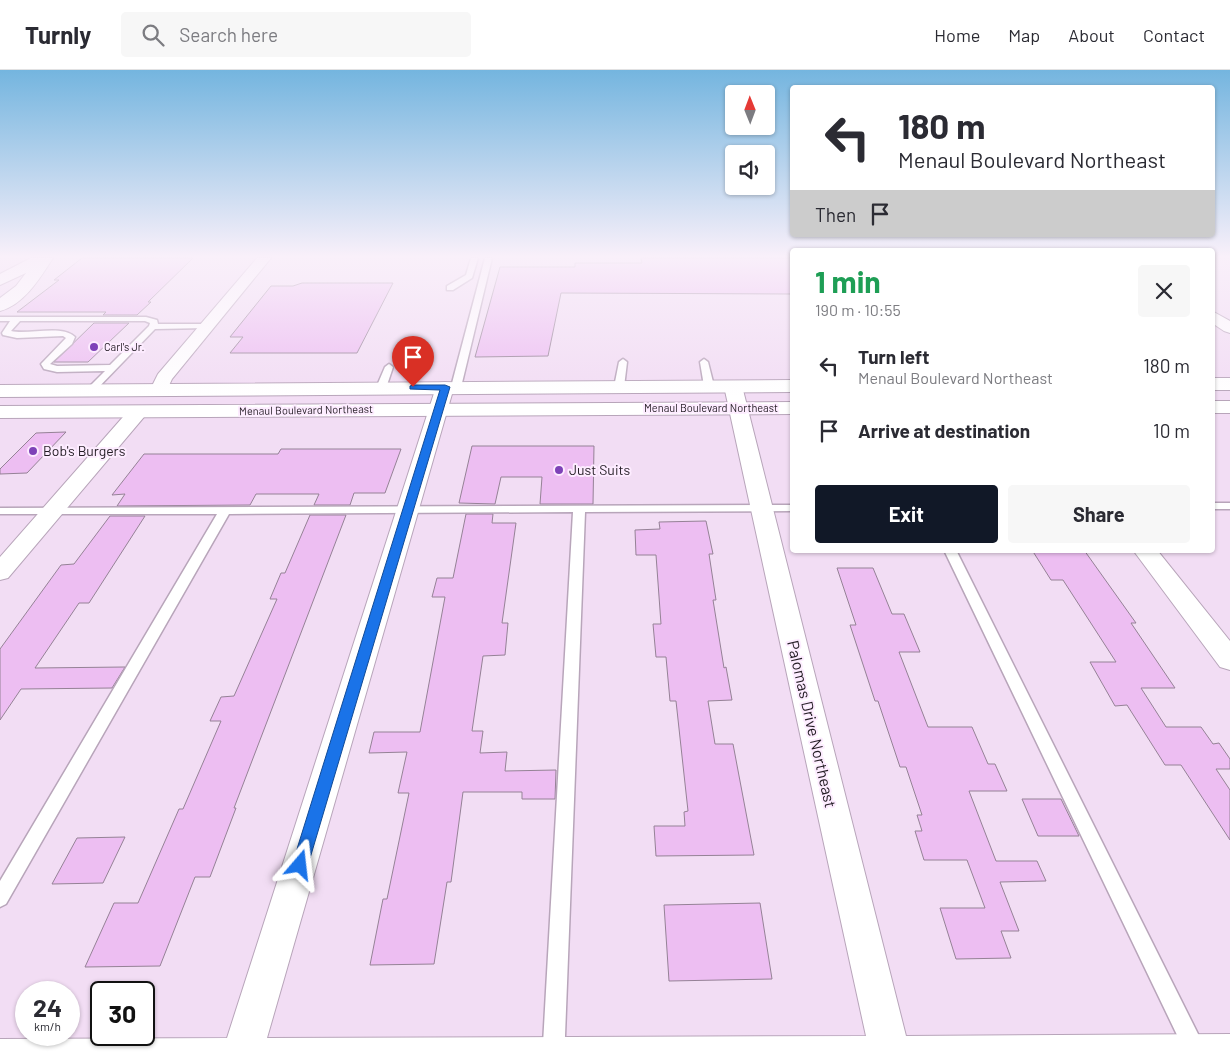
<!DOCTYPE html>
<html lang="en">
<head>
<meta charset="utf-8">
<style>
	body { margin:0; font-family:Barlow,sans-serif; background:#f7f7f7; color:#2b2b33; height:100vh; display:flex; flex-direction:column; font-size:19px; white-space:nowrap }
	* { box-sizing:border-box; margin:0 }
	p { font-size:16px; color:#7c7c81 }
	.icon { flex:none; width:28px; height:28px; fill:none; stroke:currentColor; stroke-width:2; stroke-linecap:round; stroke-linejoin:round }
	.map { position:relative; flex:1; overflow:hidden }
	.sheet { position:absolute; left:790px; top:178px; width:425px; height:305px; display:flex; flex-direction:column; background:#fff; border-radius:5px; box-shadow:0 1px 4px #0004 }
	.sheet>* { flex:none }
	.banner { position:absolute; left:790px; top:15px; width:425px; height:152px; border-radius:5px; box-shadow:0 1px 4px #0004; background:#fff; color:#2b2b33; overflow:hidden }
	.needle { width:32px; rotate:359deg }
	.controls { position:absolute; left:725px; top:15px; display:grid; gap:10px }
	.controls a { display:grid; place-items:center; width:50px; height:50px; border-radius:5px; background:#fff; box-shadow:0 1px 4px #0004; font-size:25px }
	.speed { position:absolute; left:15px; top:911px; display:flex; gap:10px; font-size:25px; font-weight:700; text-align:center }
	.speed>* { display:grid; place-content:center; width:65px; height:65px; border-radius:50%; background:#fff; box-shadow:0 1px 4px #0004; line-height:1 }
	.speed small { font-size:12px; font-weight:400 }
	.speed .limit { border:2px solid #111; border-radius:8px; background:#fff; color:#111 }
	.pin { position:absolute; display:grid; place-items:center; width:42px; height:42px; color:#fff; margin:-51px -21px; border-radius:50% 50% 50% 0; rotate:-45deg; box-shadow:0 0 5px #0007 }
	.pin .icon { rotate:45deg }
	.me { position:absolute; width:55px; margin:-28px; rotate:17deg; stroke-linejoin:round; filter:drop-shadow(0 0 4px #0008) }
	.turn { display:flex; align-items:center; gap:18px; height:105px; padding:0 25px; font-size:22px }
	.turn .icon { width:65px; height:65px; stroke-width:2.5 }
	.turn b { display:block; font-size:35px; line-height:42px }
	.then { display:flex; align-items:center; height:48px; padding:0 25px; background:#0003; gap:10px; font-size:19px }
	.round { display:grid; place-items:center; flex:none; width:52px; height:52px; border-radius:5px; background:#f7f7f7 }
	.head { display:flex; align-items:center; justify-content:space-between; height:85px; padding:0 25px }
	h1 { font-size:30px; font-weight:700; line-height:38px; color:#1e9e55 }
	.action { display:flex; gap:10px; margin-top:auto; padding:10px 25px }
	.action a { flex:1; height:58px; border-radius:5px; background:#111827; color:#fff; font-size:20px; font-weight:700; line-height:58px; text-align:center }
	.action a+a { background:#f7f7f7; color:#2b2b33 }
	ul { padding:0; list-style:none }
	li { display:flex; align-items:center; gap:15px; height:65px; padding:0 25px }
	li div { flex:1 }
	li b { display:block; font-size:19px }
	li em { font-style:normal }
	header { display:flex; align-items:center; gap:30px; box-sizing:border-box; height:70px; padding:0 25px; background:#fff; border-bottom:1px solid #e1e1e2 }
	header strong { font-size:24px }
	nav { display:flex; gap:28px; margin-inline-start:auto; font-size:18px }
	.search { width:350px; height:45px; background:#f7f7f7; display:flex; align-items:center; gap:12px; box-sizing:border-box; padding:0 18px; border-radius:5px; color:#7c7c81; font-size:19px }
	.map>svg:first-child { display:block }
	.building { fill:#edbef2; stroke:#958296 }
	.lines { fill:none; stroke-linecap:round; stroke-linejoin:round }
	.lane-casing { stroke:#b8a5ba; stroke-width:3 }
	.street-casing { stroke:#b8a5ba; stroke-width:2 }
	.secondary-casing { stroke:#b8a5ba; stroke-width:2 }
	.lane { fill:#fff; fill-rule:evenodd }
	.street { fill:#fff; fill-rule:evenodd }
	.secondary { fill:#fff; fill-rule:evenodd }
	.route { fill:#1a73e8; stroke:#114b97 }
	.poi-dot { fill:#7e42b8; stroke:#fdecff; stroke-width:2 }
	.labels { text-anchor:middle; stroke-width:4; stroke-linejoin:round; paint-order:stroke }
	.far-poi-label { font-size:11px; fill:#231c24; stroke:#fdecff; text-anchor:start }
	.far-street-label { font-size:11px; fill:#231c24; stroke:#fdecff }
	.poi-label { font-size:14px; fill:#231c24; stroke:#fdecff; text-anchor:start }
	.near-street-label { font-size:16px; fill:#231c24; stroke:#fdecff }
</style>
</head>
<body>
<header>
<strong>Turnly</strong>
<div class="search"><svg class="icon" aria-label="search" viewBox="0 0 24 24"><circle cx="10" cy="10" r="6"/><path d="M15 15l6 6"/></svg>Search here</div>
<nav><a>Home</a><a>Map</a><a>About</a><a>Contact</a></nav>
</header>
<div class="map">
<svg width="1230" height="992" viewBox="0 0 1230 992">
	<rect width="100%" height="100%" fill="#f2ddf4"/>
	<path class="building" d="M 82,188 L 193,188 L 148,232 L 151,232 L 137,245 L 103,245 L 106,242 L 17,242 L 59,210 L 54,210 Z
		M 641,188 L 792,188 L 792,224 L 561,223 L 548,286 L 475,287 L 500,197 L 575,197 L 575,193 L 642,193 Z
		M 302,213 L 393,213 L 357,283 L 230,283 L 243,267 L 230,267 L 271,216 L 293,216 Z
		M 94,253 L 129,253 L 88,292 L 54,292 Z
		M 66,362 L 27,403 L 0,404 L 0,399 L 36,363 Z
		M 472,376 L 594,376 L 593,434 L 540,434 L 542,407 L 501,407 L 495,434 L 459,433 Z
		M 281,379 L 401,379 L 385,423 L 354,423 L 350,435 L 314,435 L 319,424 L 256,424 L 250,435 L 117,436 L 125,424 L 112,425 L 144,384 L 278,384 Z
		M 466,444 L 493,444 L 492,453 L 516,453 L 502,553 L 508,553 L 505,585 L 483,586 L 472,661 L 483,661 L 480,683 L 507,682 L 505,701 L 556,700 L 555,729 L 522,729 L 522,722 L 463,722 L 451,812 L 447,812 L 434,894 L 370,895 L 383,829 L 387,829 L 409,723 L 398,723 L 407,682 L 369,683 L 374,662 L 420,662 L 445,527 L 432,527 L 437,508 L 453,508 Z
		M 310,445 L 346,445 L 234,738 L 236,738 L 210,807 L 195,807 L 160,896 L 85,897 L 114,833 L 138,833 L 179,739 L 183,739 L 221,651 L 210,651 L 221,627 L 234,626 L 277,529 L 270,529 L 281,503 L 285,503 Z
		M 110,446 L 145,446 L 89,533 L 79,533 L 35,598 L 125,597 L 112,618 L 21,619 L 0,650 L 0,579 L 61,495 L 74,494 Z
		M 706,451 L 713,484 L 709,484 L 716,530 L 713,530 L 724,598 L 726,597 L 732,630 L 708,631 L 715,674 L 733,674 L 754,785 L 656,786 L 654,756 L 685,756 L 684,742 L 688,741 L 676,631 L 670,631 L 666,587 L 656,587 L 653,554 L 661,554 L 656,485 L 636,485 L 635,460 L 660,459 L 659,452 Z
		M 1032,480 L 1084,480 L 1136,553 L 1131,553 L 1175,618 L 1141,618 L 1166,657 L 1201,657 L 1213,674 L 1219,673 L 1230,689 L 1230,699 L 1216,699 L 1230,720 L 1230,770 L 1181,695 L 1165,695 L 1127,635 L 1115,636 L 1090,592 L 1116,592 L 1063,510 L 1051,510 Z
		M 837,498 L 873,498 L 892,544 L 904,544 L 920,582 L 899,582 L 928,657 L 972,657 L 988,694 L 995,694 L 1007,721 L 969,721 L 996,791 L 1037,791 L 1046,811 L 1000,812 L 1019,861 L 1001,861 L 1011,888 L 956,889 L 940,838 L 985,838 L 967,790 L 924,790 L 915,761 L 922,761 L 917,745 L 922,745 L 906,697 L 900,697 L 878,631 L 875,631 L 850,555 L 856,555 Z
		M 1022,729 L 1061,729 L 1079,766 L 1038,766 Z
		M 125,767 L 103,813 L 52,814 L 77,768 Z
		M 760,833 L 772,909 L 669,911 L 664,835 Z"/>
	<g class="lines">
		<defs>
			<path id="lane" d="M 471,188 L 478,188 L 472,208 L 453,220 L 447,220 L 447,216 L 466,205 Z
				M 485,188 L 492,188 L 461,317 L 456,320 L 451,317 Z
				M 0,247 L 146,247 L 157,250 L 158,254 L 207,254 L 211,256 L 207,258 L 155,259 L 94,322 L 91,323 L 86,320 L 105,301 L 57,302 L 44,299 L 41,294 L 66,268 L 63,266 L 17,268 L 3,265 L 2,263 L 10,251 L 0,251 ZM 20,251 L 145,251 L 150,253 L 149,256 L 110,295 L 57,296 L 50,294 L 72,274 L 75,267 C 62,254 29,265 11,261 Z
				M 623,289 L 627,292 L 624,317 L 619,320 L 614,317 L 619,292 Z
				M 704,289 L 708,292 L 714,316 L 709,319 L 704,316 L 700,292 Z
				M 389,294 L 393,297 L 386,318 L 384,320 L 378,320 L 376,318 L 385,297 Z
				M 1212,433 L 1230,433 L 1230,439 L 1212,439 Z
				M 792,435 L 792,441 L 585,442 L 564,992 L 542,992 L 573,442 L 229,444 L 6,834 L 0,837 L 0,811 L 217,444 L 0,444 L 0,438 Z
				M 944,480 L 956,480 L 1212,992 L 1190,992 Z"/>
			<path id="street" d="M 257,188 L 271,188 L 172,309 L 165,324 L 159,325 L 153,324 L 150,320 L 158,304 Z
				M 1212,241 L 1230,251 L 1230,263 L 1224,261 L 1212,253 Z
				M 733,311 L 739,312 L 742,316 L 906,966 L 1230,964 L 1230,992 L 0,992 L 0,969 L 227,968 L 436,317 L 439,313 L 445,312 L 451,313 L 454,317 L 267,968 L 866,966 L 724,316 L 727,312 Z
				M 137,337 L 144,339 L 146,343 L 144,347 L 8,508 L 0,510 L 0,487 L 130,339 Z
				M 1133,480 L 1157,480 L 1230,571 L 1230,600 L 1220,597 Z"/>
			<path id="secondary" d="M 31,188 L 53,188 C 40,208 24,235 0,241 L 0,228 L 16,216 L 26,203 L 0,215 L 0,204 Z
				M 1212,308 L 1230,308 L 1230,320 L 1212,320 Z
				M 792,310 L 792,322 L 0,327 L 0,315 Z
				M 1212,331 L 1230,331 L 1230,343 L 1212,343 Z
				M 792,332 L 792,344 L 0,348 L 0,336 Z"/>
		</defs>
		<use href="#lane" class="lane-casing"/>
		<use href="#street" class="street-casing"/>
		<use href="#secondary" class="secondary-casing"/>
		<use href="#lane" class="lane"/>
		<use href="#street" class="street"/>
		<use href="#secondary" class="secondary"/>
	</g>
	<linearGradient id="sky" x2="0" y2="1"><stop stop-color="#74b5df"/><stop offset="0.57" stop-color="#f9f0fa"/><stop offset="1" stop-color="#f9f0fa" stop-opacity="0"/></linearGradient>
	<rect width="1230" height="327" fill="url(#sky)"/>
	<path class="route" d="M 413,315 L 445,315 L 450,317 L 308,795 L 306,800 L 300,803 L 295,800 L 292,795 L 440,320 L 410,319 L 410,316 Z"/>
	<g class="poi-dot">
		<circle cx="94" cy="277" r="5"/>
		<circle cx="33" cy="381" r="5"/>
		<circle cx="559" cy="400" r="5"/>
	</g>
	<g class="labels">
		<g class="far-poi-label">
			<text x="104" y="281">Carl's Jr.</text>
		</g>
		<g class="far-street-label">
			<text x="711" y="342">Menaul Boulevard Northeast</text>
			<text transform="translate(306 340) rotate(-1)" y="4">Menaul Boulevard Northeast</text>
		</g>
		<g class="poi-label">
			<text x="43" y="386">Bob's Burgers</text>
			<text x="569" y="405">Just Suits</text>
		</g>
		<g class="near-street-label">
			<text transform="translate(812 654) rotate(77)" y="6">Palomas Drive Northeast</text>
		</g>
	</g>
</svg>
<div class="controls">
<a><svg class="needle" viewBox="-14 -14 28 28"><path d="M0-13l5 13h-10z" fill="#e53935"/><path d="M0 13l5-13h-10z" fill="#7c7c81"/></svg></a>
<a><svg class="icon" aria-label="sound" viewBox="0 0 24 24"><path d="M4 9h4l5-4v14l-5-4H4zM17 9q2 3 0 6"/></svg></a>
</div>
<div class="speed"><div>24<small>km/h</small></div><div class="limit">30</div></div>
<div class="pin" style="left:413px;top:317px;background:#d93025"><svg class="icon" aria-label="arrive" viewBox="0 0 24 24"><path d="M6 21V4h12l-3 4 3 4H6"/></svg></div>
<svg class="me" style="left:300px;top:795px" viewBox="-20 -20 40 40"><path d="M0-17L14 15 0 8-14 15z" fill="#1a73e8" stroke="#fff" stroke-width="4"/></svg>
<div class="banner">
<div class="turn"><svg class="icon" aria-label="left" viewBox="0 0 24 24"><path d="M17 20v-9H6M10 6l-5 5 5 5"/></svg><div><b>180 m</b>Menaul Boulevard Northeast</div></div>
<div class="then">Then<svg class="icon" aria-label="arrive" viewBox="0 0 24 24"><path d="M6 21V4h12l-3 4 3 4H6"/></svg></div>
</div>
<section class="sheet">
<div class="head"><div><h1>1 min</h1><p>190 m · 10:55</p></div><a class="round"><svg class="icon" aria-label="close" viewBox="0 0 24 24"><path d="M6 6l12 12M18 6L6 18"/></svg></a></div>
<ul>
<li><svg class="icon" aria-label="left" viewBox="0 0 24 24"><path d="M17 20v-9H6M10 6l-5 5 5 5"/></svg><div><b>Turn left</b><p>Menaul Boulevard Northeast</p></div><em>180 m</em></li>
<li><svg class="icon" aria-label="arrive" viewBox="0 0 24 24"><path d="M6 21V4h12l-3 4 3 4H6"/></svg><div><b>Arrive at destination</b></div><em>10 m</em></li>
</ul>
<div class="action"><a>Exit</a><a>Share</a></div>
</section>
</div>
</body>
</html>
